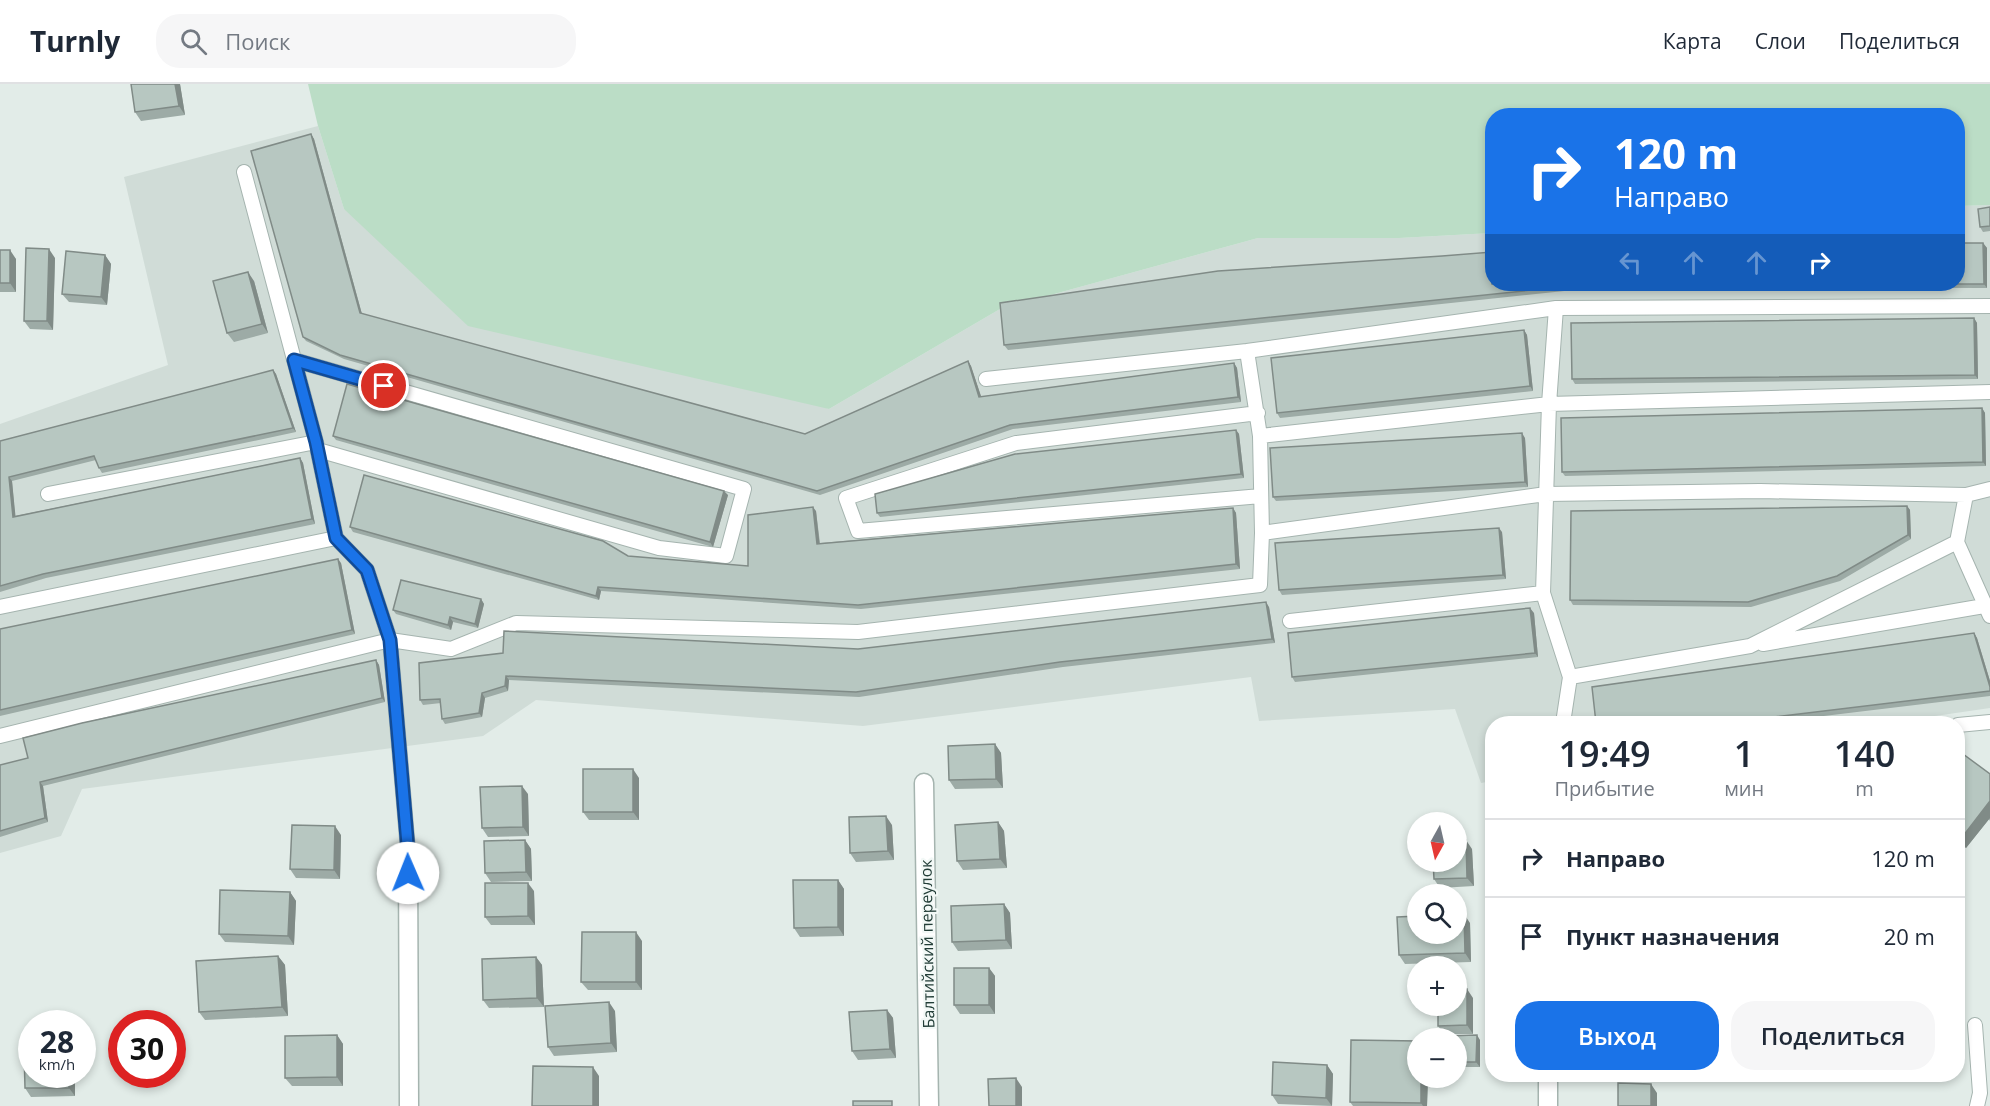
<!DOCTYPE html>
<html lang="ru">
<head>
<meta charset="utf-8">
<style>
	body { margin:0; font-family:"Open Sans",sans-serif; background:#f6f6f7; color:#1f2937; height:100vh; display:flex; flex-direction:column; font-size:22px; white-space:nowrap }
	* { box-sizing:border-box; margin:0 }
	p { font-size:20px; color:#747a83 }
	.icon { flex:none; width:33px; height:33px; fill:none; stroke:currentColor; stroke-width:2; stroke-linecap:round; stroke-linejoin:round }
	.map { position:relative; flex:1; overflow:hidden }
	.side { position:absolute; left:1485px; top:632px; width:480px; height:366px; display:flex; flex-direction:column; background:#fff; border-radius:24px; box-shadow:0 3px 9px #0003 }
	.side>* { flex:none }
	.guide { position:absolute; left:1485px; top:24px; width:480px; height:183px; border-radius:24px; box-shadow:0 3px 9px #0003; background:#1a73e8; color:#fff; overflow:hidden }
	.needle { width:39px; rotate:188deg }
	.fabs { position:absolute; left:1407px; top:728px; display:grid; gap:12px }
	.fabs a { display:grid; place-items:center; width:60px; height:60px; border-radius:50%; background:#fff; box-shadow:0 3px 9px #0003; font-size:30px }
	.speed { position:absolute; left:18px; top:926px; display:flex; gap:12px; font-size:30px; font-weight:700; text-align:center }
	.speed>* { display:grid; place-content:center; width:78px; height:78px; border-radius:50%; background:#fff; box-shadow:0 3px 9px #0003; line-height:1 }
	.speed small { font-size:15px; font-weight:400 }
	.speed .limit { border:9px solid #d22; background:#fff; color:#111 }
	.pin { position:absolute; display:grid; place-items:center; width:51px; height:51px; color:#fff; margin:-26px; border:3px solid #fff; border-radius:50%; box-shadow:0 2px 6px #0007 }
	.me { position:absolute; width:66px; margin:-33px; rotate:359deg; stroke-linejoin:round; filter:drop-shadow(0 0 4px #0008) }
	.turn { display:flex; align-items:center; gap:21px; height:126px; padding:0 30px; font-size:27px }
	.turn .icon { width:78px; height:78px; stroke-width:2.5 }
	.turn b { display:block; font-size:42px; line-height:51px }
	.lanes { display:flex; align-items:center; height:57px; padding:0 30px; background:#0003; justify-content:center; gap:30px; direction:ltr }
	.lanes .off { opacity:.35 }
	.eta { display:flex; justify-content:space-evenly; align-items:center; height:102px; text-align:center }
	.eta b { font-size:36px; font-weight:600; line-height:42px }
	.button { display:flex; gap:12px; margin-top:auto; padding:12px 30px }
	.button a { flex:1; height:69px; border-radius:24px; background:#1a73e8; color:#fff; font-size:24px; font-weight:600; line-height:69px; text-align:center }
	.button a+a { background:#f6f6f7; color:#1f2937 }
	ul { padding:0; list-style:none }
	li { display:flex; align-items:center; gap:18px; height:78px; padding:0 30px; border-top:2px solid #e0e1e3 }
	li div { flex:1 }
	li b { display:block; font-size:22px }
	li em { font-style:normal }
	header { display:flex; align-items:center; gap:36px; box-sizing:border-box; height:84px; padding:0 30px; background:#fff; border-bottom:2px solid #e0e1e3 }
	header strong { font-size:28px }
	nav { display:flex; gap:33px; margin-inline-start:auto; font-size:21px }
	.search { width:420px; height:54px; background:#f6f6f7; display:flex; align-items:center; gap:15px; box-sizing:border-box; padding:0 21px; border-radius:24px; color:#747a83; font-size:22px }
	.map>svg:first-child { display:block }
	.built { fill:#d0dcd7 }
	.green { fill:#bbddc6 }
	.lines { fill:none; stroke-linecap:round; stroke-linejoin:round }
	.lane-casing { stroke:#a5b4af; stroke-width:16 }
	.street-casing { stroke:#a5b4af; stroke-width:21 }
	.lane { stroke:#fff; stroke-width:14 }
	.street { stroke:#fff; stroke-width:18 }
	.wall { fill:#9daba6 }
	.shaded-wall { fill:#808b87 }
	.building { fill:#b7c7c1; stroke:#808b87; stroke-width:1.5 }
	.route-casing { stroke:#114b97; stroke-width:15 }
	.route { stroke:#1a73e8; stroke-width:10 }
	.labels { text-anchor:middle; stroke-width:4.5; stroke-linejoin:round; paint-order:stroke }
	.street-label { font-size:16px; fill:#223d37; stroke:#f2f8f6 }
</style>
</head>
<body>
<header>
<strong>Turnly</strong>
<div class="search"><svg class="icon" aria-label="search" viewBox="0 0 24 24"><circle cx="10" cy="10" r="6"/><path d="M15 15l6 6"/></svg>Поиск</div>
<nav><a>Карта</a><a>Слои</a><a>Поделиться</a></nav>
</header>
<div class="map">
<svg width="1990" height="1022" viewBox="0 0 1990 1022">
	<rect width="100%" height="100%" fill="#e2ece8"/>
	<path class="built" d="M 318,42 L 344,125 L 829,325 L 1000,225 L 1258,154 L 1399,154 L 1492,149 L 1492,200 L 1958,200 L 1958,122 L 1990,121 L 1990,624 L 1887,639 L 1492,639 L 1492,697 L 1481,699 L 1455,625 L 1259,637 L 1251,593 L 863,642 L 536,616 L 483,652 L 82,705 L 61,752 L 0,769 L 0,340 L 168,281 L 124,93 Z"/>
	<path class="green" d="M 308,0 L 1990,0 L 1990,121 L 1958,122 L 1958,32 L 1492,32 L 1492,149 L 1399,154 L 1258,154 L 1000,225 L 829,325 L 468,242 L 344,125 L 318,42 Z"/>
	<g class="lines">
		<defs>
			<path id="lane" d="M 244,88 L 316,358 L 336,454 L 367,486 L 390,556 L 408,766
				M 1247,267 L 1556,224
				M 294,276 L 744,405 L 726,472 L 659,464 L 318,366
				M 1258,329 L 1016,359 L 846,414 L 858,447 L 1261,412
				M 1260,352 L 1549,320 L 1990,308
				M 48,410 L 316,358
				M 1966,411 L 1957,458 L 1990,532
				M 1262,449 L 1546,410 L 1760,407 L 1966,411 L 1990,405
				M 0,523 L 336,454
				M 1290,537 L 1543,509
				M 1763,560 L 1984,522
				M 1570,593 L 1750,562 L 1957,458
				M 1563,639 L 1570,593 L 1543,509 L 1549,320 L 1556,224 L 1990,222
				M 1958,641 L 1990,638
				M 0,652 L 390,556 L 451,565 L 516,539 L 858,548 L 1260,501 L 1262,449 L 1260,352 L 1247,267 L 986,295
				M 1975,941 L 1980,1009 L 1977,1022"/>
			<path id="street" d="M 924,699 L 929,1022
				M 408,766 L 409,1022
				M 1548,990 L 1548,1022"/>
		</defs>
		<use href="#lane" class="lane-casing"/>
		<use href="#street" class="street-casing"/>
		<use href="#lane" class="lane"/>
		<use href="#street" class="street"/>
	</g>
	<path class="wall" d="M 131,0 L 180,0 L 185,31 L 141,37 L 135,28 Z
		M 311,50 L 314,55 L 362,230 L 805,350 L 968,277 L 971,282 L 981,313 L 1234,279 L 1237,284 L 1241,318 L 1013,345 L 820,411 L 344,275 L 306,257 L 303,253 Z
		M 1990,123 L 1990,147 L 1983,148 L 1980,143 Z
		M 1983,159 L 1987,164 L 1987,204 L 1602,203 L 1008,266 L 1004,261 L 1492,200 L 1958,200 Z
		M 0,166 L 16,175 L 16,208 L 0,208 Z
		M 105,171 L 111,180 L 107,221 L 69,218 L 62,210 Z
		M 55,174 L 53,246 L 30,245 L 24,237 Z
		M 254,197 L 268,249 L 234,258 L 227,249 Z
		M 1974,234 L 1977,239 L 1978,295 L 1575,300 L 1572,295 Z
		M 1524,246 L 1527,251 L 1533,307 L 1280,334 L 1277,329 Z
		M 273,286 L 276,290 L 296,348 L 102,389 L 99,384 L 96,376 L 12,397 L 15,432 L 300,374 L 303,379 L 315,440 L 46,494 L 0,508 L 0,357 Z
		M 1982,324 L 1985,329 L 1986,382 L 1565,392 L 1562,388 Z
		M 1236,346 L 1239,350 L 1244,394 L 880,433 L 877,429 Z
		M 333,352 L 728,411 L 713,463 L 336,356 Z
		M 1525,354 L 1528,403 L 1276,417 L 1273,413 Z
		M 1907,422 L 1910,426 L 1911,455 L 1840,497 L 1751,523 L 1573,521 L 1570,516 Z
		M 1233,424 L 1236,429 L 1240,485 L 861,525 L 601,507 L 599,516 L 353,448 L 350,443 L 628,472 L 748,482 L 816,427 L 820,459 Z
		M 1502,448 L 1506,495 L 1282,511 L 1279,506 Z
		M 341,479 L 355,550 L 0,632 L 0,545 Z
		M 481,515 L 484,520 L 478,544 L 453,538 L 451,546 L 396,530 L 393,526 Z
		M 1269,523 L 1275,559 L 1063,583 L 859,613 L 509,596 L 508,607 L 485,614 L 482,633 L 445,640 L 442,635 L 441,619 L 423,621 L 420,616 L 419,579 L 858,565 Z
		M 1534,529 L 1538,573 L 1295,598 L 1292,593 Z
		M 1974,549 L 1977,554 L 1990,597 L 1990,612 L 1765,639 L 1596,639 Z
		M 376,576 L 379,581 L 385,618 L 43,702 L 48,738 L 0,753 L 0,681 L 28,674 Z
		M 995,660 L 1001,669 L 1003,704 L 955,705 L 949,696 Z
		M 1958,669 L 1990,690 L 1990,737 L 1989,735 L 1966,764 L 1958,758 Z
		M 639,694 L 639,736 L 589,736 L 583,728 Z
		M 528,710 L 529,752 L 488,753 L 482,744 Z
		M 998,738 L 1004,747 L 1007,784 L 963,786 L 957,777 Z
		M 892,741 L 894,776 L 856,778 L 850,769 Z
		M 341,751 L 340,795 L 296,794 L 290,785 Z
		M 525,756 L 531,765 L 532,797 L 491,798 L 485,789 Z
		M 1472,765 L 1474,802 L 1440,804 L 1434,795 Z
		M 838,796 L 844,805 L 844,852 L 800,853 L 794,844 Z
		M 534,807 L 535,841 L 491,841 L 485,833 Z
		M 290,808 L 296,817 L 294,861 L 225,858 L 219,850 Z
		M 1004,820 L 1010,829 L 1012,865 L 958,867 L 952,858 Z
		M 1470,839 L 1471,878 L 1405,880 L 1399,871 Z
		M 642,857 L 642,906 L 588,906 L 581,898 Z
		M 278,872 L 285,881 L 288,932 L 205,936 L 199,928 Z
		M 536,873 L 542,881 L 544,923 L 489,924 L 483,916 Z
		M 989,884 L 995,892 L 995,930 L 960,930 L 954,921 Z
		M 1473,914 L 1473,950 L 1444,950 L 1438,942 Z
		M 887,926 L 893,934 L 896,974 L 858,976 L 852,967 Z
		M 615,927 L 617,968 L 554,972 L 548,963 Z
		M 337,951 L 343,960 L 343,1002 L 292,1002 L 285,994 Z
		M 1456,954 L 1480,956 L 1480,983 L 1456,983 Z
		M 1327,981 L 1333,990 L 1332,1022 L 1278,1020 L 1272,1011 Z
		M 75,990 L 75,1012 L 31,1013 L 25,1004 Z
		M 1418,993 L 1428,993 L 1427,1022 L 1353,1022 L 1350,1018 Z"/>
	<path class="shaded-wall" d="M 175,0 L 180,0 L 185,31 L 179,22 Z
		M 311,50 L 314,55 L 363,234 L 360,229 Z
		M 1983,159 L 1987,164 L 1987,204 L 1984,200 Z
		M 49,165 L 55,174 L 53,246 L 47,237 Z
		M 10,166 L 16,175 L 16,208 L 10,199 Z
		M 105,171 L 111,180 L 107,221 L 101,213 Z
		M 248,188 L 254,197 L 268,249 L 262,240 Z
		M 1974,234 L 1977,239 L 1978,295 L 1975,291 Z
		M 1524,246 L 1527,251 L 1533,307 L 1530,302 Z
		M 968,277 L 971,282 L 983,318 L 979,313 Z
		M 1234,279 L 1237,284 L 1241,318 L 1238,313 Z
		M 273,286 L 276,290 L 296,348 L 293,344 Z
		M 1982,324 L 1985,329 L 1986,382 L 1983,378 Z
		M 1236,346 L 1239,350 L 1244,394 L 1241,390 Z
		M 1522,349 L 1525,354 L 1528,403 L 1525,398 Z
		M 300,374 L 303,379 L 315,440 L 312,435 Z
		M 9,393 L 12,397 L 16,437 L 13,433 Z
		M 724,407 L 728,411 L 713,463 L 710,458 Z
		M 1907,422 L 1910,426 L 1911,455 L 1908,451 Z
		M 813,423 L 816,427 L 820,464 L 817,460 Z
		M 1233,424 L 1236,429 L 1240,485 L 1236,480 Z
		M 1499,444 L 1502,448 L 1506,495 L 1503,491 Z
		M 338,475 L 341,479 L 355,550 L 352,546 Z
		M 598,503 L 601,507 L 599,516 L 596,512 Z
		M 481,515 L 484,520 L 478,544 L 475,540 Z
		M 1266,518 L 1269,523 L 1275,559 L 1272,555 Z
		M 1530,524 L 1534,529 L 1538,573 L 1535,569 Z
		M 450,533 L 453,538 L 451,546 L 448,541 Z
		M 1974,549 L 1977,554 L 1990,597 L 1990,603 Z
		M 376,576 L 379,581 L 385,618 L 382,614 Z
		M 506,592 L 509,596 L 508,607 L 505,602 Z
		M 482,609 L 485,614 L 482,633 L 479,629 Z
		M 995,660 L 1001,669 L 1003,704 L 996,695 Z
		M 633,685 L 639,694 L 639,736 L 633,728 Z
		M 40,698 L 43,702 L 48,738 L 45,734 Z
		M 522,702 L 528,710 L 529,752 L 523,743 Z
		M 1990,717 L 1990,734 L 1966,764 L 1960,756 Z
		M 886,732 L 892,741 L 894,776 L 888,767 Z
		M 998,738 L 1004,747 L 1007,784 L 1000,775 Z
		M 335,742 L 341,751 L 340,795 L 334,786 Z
		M 525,756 L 531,765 L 532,797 L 526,788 Z
		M 1466,756 L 1472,765 L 1474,802 L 1467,794 Z
		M 838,796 L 844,805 L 844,852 L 838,843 Z
		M 528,799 L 534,807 L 535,841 L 528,832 Z
		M 290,808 L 296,817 L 294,861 L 288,852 Z
		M 1004,820 L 1010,829 L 1012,865 L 1006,856 Z
		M 1464,830 L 1470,839 L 1471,878 L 1465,869 Z
		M 636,848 L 642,857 L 642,906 L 636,898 Z
		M 278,872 L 285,881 L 288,932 L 282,923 Z
		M 536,873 L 542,881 L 544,923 L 537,914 Z
		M 989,884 L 995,892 L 995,930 L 989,921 Z
		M 1467,905 L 1473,914 L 1473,950 L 1467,941 Z
		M 609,918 L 615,927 L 617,968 L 611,959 Z
		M 887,926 L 893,934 L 896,974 L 890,965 Z
		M 337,951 L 343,960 L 343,1002 L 337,993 Z
		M 1477,951 L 1480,956 L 1480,983 L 1476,978 Z
		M 1327,981 L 1333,990 L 1332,1022 L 1326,1014 Z
		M 593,983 L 599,992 L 599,1022 L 593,1022 Z
		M 69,990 L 75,990 L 75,1012 L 69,1004 Z
		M 1421,993 L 1428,993 L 1427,1022 L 1423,1022 L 1421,1019 Z
		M 1016,994 L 1022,1003 L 1022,1022 L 1016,1022 Z
		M 1651,1000 L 1657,1009 L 1657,1022 L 1651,1022 Z"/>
	<path class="building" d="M 131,0 L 175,0 L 179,22 L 135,28 Z
		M 311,50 L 360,229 L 805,350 L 968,277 L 979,313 L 1234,279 L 1238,313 L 1010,341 L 817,407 L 340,271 L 303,253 L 251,67 Z
		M 1990,123 L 1990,142 L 1980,143 L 1978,125 Z
		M 1958,159 L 1983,159 L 1984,200 L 1896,200 L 1958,200 Z
		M 26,164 L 49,165 L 47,237 L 24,237 Z
		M 0,166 L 10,166 L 10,199 L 0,199 Z
		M 66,167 L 105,171 L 101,213 L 62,210 Z
		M 1492,168 L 1492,200 L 1590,200 L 1004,261 L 1000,219 L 1218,187 L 1442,172 Z
		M 248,188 L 262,240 L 227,249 L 213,197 Z
		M 1974,234 L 1975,291 L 1572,295 L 1571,239 Z
		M 1524,246 L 1530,302 L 1277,329 L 1271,274 Z
		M 273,286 L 293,344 L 99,384 L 94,372 L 9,393 L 13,433 L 300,374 L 312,435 L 43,490 L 0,502 L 0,357 Z
		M 347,300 L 724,407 L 710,458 L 333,352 Z
		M 1982,324 L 1983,378 L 1562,388 L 1561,334 Z
		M 1236,346 L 1241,390 L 877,429 L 875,410 L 1015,370 Z
		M 1522,349 L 1525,398 L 1273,413 L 1270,364 Z
		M 364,391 L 603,457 L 628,472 L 748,482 L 748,431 L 813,423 L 817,460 L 1233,424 L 1236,480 L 858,521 L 598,503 L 596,512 L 350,443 Z
		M 1907,422 L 1908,451 L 1837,492 L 1748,518 L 1570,516 L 1571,427 Z
		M 1499,444 L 1503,491 L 1279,506 L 1275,459 Z
		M 338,475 L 352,546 L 0,626 L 0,545 Z
		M 401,496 L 481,515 L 475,540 L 450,533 L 448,541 L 393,526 Z
		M 1266,518 L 1272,555 L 1060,578 L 856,608 L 506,592 L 505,602 L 482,609 L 479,629 L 442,635 L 440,615 L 420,616 L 419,579 L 503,569 L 504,547 L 858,565 Z
		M 1530,524 L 1535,569 L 1292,593 L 1288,549 Z
		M 1974,549 L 1990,603 L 1990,607 L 1725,639 L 1596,639 L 1592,603 Z
		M 376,576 L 382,614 L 40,698 L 45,734 L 0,747 L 0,681 L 28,674 L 23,654 L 82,639 Z
		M 995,660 L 996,695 L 949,696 L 948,662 Z
		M 1959,667 L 1990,690 L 1990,717 L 1960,756 L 1958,753 L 1958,669 Z
		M 583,685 L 633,685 L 633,728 L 583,728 Z
		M 522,702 L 523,743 L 482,744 L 480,703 Z
		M 886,732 L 888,767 L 850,769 L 849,733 Z
		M 998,738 L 1000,775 L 957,777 L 955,741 Z
		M 292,741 L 335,742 L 334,786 L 290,785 Z
		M 525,756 L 526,788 L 485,789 L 484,757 Z
		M 1466,756 L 1467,794 L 1434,795 L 1433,777 L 1456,777 L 1456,757 Z
		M 793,796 L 838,796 L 838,843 L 794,844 Z
		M 485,799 L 528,799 L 528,832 L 485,833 Z
		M 220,806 L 290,808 L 288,852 L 219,850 Z
		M 1004,820 L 1006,856 L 952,858 L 951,822 Z
		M 1456,830 L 1464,830 L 1465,869 L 1399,871 L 1397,833 L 1418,832 L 1418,849 L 1456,849 Z
		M 582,848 L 636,848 L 636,898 L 581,898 Z
		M 278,872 L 282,923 L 199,928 L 196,877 Z
		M 536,873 L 537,914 L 483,916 L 482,875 Z
		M 954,884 L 989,884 L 989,921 L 954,921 Z
		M 1456,905 L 1467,905 L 1467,941 L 1438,942 L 1438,921 L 1456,921 Z
		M 609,918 L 611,959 L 548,963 L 545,922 Z
		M 887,926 L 890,965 L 852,967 L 849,928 Z
		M 337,951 L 337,993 L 285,994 L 285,952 Z
		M 1477,951 L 1476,978 L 1456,978 L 1456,954 L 1446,954 L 1446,952 Z
		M 1351,956 L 1418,957 L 1418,993 L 1421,993 L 1421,1019 L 1350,1018 Z
		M 24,966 L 32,966 L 32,990 L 69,990 L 69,1004 L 25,1004 Z
		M 1273,978 L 1327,981 L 1326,1014 L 1272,1011 Z
		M 533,982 L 593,983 L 593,1022 L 532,1022 Z
		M 1016,994 L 1016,1022 L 989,1022 L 988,995 Z
		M 1618,999 L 1651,1000 L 1651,1022 L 1618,1022 Z
		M 853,1017 L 892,1017 L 892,1022 L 853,1022 Z"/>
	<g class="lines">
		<defs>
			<path id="route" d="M 384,302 L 294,276 L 316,358 L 336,454 L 367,486 L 390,556 L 408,766 L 408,789"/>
		</defs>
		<use href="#route" class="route-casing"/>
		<use href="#route" class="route"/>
	</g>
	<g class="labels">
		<g class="street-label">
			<text transform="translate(927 860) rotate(-91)" y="6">Балтийский переулок</text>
		</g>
	</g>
</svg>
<div class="fabs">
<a><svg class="needle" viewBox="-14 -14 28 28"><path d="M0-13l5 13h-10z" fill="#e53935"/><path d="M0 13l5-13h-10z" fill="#747a83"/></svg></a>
<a><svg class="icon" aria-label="search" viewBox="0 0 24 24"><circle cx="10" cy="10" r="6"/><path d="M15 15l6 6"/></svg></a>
<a>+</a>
<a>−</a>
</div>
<div class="speed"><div>28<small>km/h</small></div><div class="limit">30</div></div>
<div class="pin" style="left:384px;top:302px;background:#d93025"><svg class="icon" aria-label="arrive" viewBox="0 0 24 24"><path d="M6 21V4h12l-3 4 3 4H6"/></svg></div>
<svg class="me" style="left:408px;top:789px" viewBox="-20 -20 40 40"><circle r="19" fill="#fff"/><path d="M0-13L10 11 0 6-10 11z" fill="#1a73e8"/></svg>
<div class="guide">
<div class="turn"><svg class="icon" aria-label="right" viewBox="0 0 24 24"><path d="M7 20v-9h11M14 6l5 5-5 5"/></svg><div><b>120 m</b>Направо</div></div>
<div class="lanes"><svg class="icon off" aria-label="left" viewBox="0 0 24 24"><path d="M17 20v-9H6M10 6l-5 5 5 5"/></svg><svg class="icon off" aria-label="ahead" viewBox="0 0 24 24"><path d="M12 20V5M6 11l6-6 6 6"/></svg><svg class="icon off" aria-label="ahead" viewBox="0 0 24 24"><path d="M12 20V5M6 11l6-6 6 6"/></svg><svg class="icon" aria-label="right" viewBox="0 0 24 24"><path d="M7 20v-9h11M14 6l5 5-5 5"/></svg></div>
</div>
<section class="side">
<div class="eta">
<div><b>19:49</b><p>Прибытие</p></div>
<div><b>1</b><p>мин</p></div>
<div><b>140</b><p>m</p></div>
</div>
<ul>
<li><svg class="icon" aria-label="right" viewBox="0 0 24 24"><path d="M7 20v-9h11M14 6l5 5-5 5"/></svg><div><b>Направо</b></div><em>120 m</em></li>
<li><svg class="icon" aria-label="arrive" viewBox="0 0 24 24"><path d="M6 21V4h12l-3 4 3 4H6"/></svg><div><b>Пункт назначения</b></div><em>20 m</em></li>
</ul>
<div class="button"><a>Выход</a><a>Поделиться</a></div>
</section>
</div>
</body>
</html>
